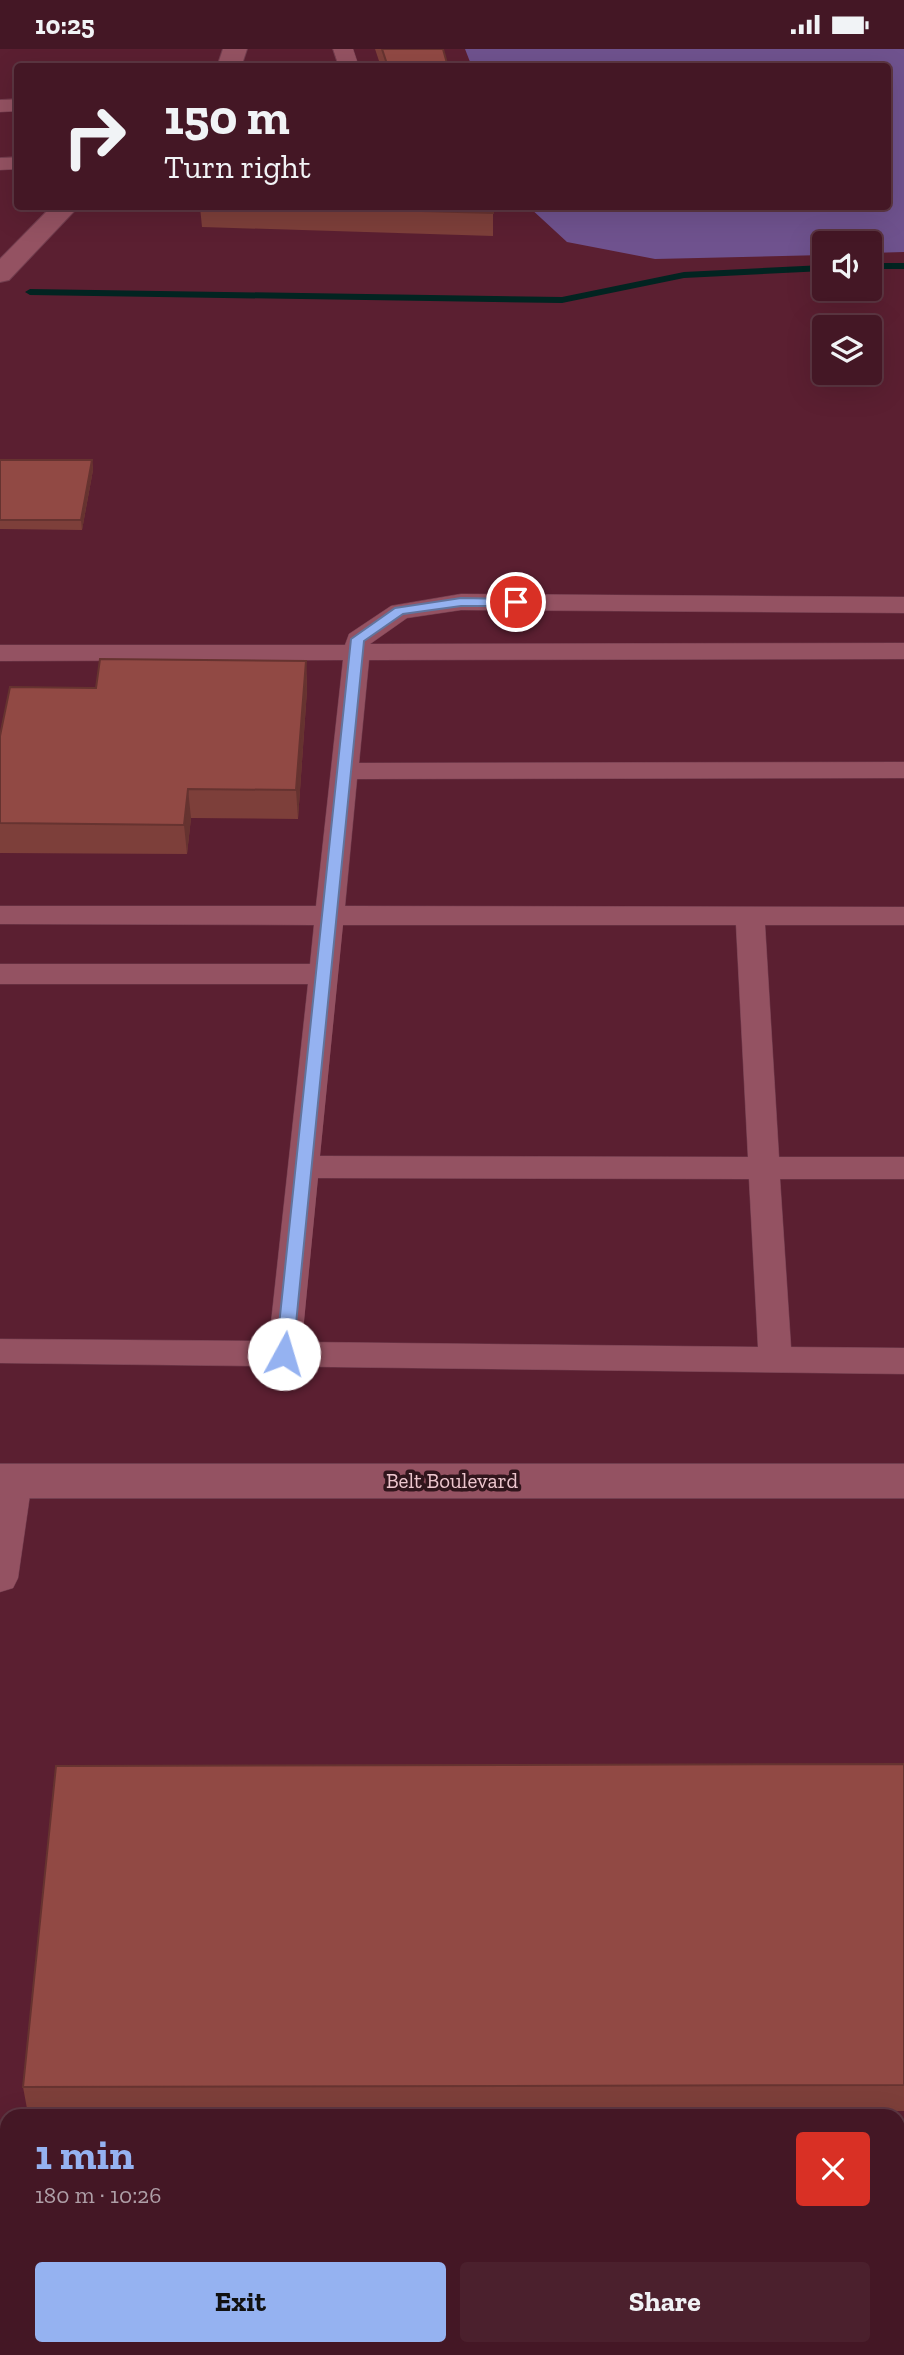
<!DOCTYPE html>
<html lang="en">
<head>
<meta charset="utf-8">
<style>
	body { margin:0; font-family:"Zilla Slab",serif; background:#4b202d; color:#f1f3f6; height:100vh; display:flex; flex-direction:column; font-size:26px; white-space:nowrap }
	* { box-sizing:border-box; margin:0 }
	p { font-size:23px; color:#af9fa7 }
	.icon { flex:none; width:38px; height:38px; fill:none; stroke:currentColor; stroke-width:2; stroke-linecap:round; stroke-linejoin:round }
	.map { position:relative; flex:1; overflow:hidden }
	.details { position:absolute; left:0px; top:2060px; width:905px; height:247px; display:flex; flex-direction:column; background:#441725; border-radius:21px 21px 0 0; box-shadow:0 7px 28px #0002,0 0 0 2px #5c3642 }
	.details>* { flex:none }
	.hud { position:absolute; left:14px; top:14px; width:877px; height:147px; border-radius:7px; box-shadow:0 7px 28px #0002,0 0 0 2px #5c3642; background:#441725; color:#f1f3f6; overflow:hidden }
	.controls { position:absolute; left:812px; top:182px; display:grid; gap:14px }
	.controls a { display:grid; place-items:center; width:70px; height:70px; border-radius:7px; background:#441725; box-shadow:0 7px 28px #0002,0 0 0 2px #5c3642; font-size:35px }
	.pin { position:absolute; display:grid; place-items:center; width:60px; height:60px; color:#fff; margin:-30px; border:4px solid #fff; border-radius:50%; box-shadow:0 2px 7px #0007 }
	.me { position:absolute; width:77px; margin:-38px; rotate:6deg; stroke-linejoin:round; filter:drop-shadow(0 0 5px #0008) }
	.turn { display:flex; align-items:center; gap:24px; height:147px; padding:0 35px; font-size:32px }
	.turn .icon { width:91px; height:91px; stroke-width:2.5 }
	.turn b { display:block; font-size:49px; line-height:60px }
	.round { display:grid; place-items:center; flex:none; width:74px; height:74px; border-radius:7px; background:#4b202d }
	.overview { display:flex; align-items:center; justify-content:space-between; height:119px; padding:0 35px }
	h1 { font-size:42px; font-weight:700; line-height:52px; color:#95b2f1 }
	.cta { display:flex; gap:14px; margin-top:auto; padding:14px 35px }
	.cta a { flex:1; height:80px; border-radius:7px; background:#95b2f1; color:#111; font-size:28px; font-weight:700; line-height:80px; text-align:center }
	.cta a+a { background:#4b202d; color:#f1f3f6 }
	.status { display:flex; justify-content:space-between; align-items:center; height:49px; padding:0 35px; background:#441725; direction:ltr }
	.status svg { height:19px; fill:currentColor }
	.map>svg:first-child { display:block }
	.forest { fill:#6f528e }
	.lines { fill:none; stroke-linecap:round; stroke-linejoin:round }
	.stream { fill:#022421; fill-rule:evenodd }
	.lane-casing { stroke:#723e4f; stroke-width:1 }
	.street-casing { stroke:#723e4f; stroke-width:2 }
	.lane { fill:#945262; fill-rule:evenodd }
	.street { fill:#945262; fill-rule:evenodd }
	.wall { fill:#7d3f3a }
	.shaded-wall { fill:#663330 }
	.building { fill:#914944; stroke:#663330; stroke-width:2 }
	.route { fill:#95b2f1; stroke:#61749d; stroke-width:2 }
	.labels { text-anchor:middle; stroke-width:7; stroke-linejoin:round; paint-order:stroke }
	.street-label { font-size:21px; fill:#edc6ce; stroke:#30151c }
</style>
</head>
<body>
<div class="status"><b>10:25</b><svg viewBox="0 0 49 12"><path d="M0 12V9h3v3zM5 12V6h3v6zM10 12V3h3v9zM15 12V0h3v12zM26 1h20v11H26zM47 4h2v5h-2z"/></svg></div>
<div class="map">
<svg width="904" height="2306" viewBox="0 0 904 2306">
	<rect width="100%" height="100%" fill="#5b1f31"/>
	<path class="forest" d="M 465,0 L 904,0 L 904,203 L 870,204 L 870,194 L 824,194 L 824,206 L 655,210 L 567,193 L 529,158 L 887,158 L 887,18 L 472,18 Z"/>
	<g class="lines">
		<path class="stream" d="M 870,214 L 904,214 L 904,220 L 870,220 Z
			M 824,216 L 824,222 L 684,229 L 562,254 L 30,246 L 25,243 L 30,240 L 562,248 L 684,223 Z"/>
		<defs>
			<path id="lane" d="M 333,0 L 353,0 L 359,18 L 339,18 Z
				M 18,50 L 18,62 L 0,63 L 0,51 Z
				M 18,108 L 18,120 L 0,121 L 0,109 Z
				M 461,545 L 904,548 L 904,564 L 461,561 L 407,569 L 370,595 L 904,594 L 904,610 L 369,611 L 359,714 L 904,713 L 904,729 L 357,730 L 345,857 L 904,858 L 904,876 L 765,876 L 779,1108 L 904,1108 L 904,1130 L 780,1130 L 791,1298 L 904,1299 L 904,1325 L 0,1314 L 0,1290 L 269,1292 L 308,935 L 0,935 L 0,915 L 310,915 L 314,876 L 0,875 L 0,857 L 316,857 L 343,611 L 0,612 L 0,596 L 345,596 L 349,585 L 391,557 ZM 343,876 L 736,876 L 748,1108 L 320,1107 ZM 318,1129 L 749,1130 L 758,1298 L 302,1293 Z
				M 15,1418 L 27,1422 L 32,1432 L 18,1529 L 13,1539 L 0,1543 L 0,1428 L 3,1422 Z
				M 0,2186 L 7,2189 L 7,2241 L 0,2238 Z
				M 31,2300 L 76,2300 L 79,2306 L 34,2306 Z"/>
			<path id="street" d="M 223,0 L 247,0 L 241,18 L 217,18 Z
				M 51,158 L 78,158 L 9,231 L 0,233 L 0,210 Z
				M 0,1415 L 904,1415 L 904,1449 L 0,1449 Z"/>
		</defs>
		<use href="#lane" class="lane-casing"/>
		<use href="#street" class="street-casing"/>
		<use href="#lane" class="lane"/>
		<use href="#street" class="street"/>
	</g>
	<path class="wall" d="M 375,0 L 443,0 L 448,18 L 381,18 Z
		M 200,158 L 493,158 L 493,187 L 202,178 Z
		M 0,411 L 92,411 L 93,421 L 82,481 L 0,480 Z
		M 306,612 L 307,641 L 298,770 L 191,769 L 187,805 L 0,804 L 0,687 L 96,639 Z
		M 904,1715 L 904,2062 L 28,2065 L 23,2038 Z"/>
	<path class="shaded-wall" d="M 92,411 L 93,421 L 82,481 L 81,471 Z
		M 306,612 L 307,641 L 298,770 L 296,741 Z
		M 188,740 L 191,769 L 187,805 L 184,776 Z"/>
	<path class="building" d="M 382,0 L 443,0 L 448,18 L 388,18 Z
		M 278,158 L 493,158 L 493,164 Z
		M 0,411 L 92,411 L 81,471 L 0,471 Z
		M 100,610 L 306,612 L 296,741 L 188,740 L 184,776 L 0,774 L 0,687 L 10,638 L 96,639 Z
		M 904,1715 L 904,2036 L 23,2038 L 56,1717 Z"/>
	<path class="route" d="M 461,549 L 516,550 L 522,553 L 516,557 L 461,557 L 403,565 L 364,592 L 293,1305 L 284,1311 L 276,1305 L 351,590 L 395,559 Z"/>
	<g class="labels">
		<g class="street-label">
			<text x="452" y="1439">Belt Boulevard</text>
		</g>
	</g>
</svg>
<div class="controls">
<a><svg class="icon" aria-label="sound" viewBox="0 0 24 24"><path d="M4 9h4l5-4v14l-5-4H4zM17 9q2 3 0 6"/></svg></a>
<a><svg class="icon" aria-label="layers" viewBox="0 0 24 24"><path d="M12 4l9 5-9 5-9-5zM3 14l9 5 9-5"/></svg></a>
</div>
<div class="pin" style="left:516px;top:553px;background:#d93025"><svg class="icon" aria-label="arrive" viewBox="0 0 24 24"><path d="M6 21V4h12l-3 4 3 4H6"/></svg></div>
<svg class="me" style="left:284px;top:1305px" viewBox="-20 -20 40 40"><circle r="19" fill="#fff"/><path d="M0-13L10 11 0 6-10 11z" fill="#95b2f1"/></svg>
<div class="hud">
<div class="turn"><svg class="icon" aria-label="right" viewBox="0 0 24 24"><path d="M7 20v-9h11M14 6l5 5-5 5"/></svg><div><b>150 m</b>Turn right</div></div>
</div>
<section class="details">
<div class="overview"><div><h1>1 min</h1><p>180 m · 10:26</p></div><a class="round" style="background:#d93025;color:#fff"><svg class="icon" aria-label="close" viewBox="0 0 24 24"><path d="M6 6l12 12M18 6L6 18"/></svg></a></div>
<div class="cta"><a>Exit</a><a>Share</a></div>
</section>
</div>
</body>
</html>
